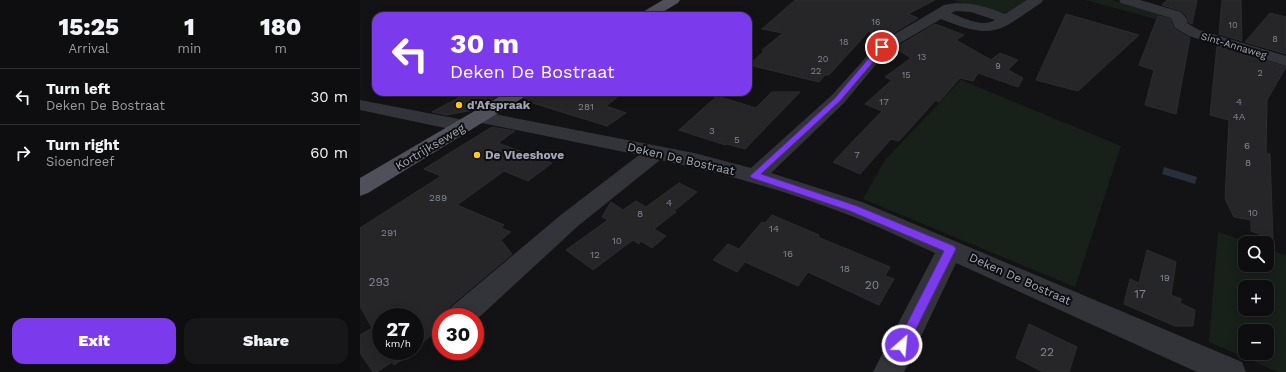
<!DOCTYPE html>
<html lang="en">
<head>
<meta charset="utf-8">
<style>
	body { margin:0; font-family:"Work Sans",sans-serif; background:#171719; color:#f1f3f6; height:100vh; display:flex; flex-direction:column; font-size:15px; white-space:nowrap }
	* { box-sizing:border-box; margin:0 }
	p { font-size:13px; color:#9b9c9f }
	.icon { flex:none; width:22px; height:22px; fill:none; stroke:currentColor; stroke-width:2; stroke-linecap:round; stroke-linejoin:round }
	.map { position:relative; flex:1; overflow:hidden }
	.side { display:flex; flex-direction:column; background:#0e0e10; width:360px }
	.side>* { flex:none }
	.top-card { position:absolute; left:12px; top:12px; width:380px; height:84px; border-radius:12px; box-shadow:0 2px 10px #0003,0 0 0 1px #2e2e30; background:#7c3aed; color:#fff; overflow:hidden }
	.tools { position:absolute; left:878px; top:236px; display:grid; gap:8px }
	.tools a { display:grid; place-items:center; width:36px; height:36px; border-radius:8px; background:#0e0e10; box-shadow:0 2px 10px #0003,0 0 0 1px #2e2e30; font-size:20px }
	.speed { position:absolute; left:12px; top:308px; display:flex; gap:8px; font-size:20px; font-weight:700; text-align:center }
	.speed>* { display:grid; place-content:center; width:52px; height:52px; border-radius:50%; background:#0e0e10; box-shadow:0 2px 10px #0003,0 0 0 1px #2e2e30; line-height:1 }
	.speed small { font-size:10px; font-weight:400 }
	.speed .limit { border:6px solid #d22; background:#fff; color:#111 }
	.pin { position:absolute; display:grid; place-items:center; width:34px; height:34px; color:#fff; margin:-17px; border:2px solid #fff; border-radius:50%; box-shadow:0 1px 4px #0007 }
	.me { position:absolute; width:44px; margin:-22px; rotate:27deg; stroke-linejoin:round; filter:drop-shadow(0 0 3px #0008) }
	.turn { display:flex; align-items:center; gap:14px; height:84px; padding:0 12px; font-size:18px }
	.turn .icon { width:52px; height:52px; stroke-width:2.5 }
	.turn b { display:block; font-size:28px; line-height:34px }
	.eta { display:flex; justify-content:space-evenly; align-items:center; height:68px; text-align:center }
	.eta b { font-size:24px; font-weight:800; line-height:28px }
	.action { display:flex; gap:8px; margin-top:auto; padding:8px 12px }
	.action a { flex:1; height:46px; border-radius:12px; background:#7c3aed; color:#fff; font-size:16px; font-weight:800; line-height:46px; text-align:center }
	.action a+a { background:#171719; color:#f1f3f6 }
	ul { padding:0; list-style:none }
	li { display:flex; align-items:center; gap:12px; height:56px; padding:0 12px; border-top:1px solid #2e2e30 }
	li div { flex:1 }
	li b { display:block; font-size:15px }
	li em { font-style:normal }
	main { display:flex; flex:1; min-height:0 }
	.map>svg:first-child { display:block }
	.green { fill:#18201a; fill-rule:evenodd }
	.water { fill:#283039 }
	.building { fill:#262629; stroke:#2d2c31 }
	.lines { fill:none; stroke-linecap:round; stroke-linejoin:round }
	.minor { fill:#33343a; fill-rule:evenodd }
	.major { fill:#4f5059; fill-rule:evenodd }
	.route { fill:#7c3aed; stroke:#51269a }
	.poi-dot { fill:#ffc920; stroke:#0e0e10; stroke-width:1.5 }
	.labels { text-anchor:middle; stroke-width:4; stroke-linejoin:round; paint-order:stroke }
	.far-number-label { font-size:9px; fill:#838692 }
	.far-street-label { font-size:10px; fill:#a3a7b6; stroke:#0e0e10 }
	.number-label { font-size:10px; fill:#838692 }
	.poi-label { font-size:12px; font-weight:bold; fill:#a3a7b6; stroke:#0e0e10; text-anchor:start }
	.street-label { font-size:12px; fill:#a3a7b6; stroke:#0e0e10 }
	.near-number-label { font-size:12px; fill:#838692 }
</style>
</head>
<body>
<main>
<section class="side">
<div class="eta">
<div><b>15:25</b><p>Arrival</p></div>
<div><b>1</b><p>min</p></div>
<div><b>180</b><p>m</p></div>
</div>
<ul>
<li><svg class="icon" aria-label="left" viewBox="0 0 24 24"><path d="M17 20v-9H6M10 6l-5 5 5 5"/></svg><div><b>Turn left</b><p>Deken De Bostraat</p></div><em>30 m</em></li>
<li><svg class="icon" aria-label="right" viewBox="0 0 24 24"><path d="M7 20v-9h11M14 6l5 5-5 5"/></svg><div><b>Turn right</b><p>Sioendreef</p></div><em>60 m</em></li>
</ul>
<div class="action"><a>Exit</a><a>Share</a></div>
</section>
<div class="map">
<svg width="926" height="372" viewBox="0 0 926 372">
	<rect width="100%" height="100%" fill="#131315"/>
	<path class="green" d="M 593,0 L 669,0 L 644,14 L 630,12 Z
		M 725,0 L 752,0 L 805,15 L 813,20 L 810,21 L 803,21 Z
		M 601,80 L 761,146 L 715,287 L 503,199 L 525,160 Z
		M 858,232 L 891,243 L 885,243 L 885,265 L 907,265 L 907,249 L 926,255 L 926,372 L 918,372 L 849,342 ZM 885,287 L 907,287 L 907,309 L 885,309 ZM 885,331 L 907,331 L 907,353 L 885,353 Z"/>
	<path class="water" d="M 804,167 L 837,177 L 835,184 L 802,174 Z"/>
	<path class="building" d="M 435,0 L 575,0 L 548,14 L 558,18 L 522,40 L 509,31 L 469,75 L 465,75 L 459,82 L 389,65 L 404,51 L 402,50 L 423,33 L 402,29 Z
		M 807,0 L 837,0 L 832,24 L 828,22 L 828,18 L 822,11 L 802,5 Z
		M 862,0 L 881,0 L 882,41 L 859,34 Z
		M 910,13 L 926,17 L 926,54 L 885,42 Z
		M 706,14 L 779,35 L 718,91 L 676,80 Z
		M 798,16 L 810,19 L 814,29 L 830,38 L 816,114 L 785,105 L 794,70 L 779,65 Z
		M 575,24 L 604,35 L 596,40 L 631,60 L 640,53 L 658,60 L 648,70 L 663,78 L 658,87 L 618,73 L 613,81 L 600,78 L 579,102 L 576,100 L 539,141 L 531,139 L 500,174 L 473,162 L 522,111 L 505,104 L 532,80 L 525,77 L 551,58 L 535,48 Z
		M 857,46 L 926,67 L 907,100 L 906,153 L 910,154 L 913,239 L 891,231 L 891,220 L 874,217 L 865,199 L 869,120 L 850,115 Z
		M 109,92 L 144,92 L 113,110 L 87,115 L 72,112 Z
		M 170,92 L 264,92 L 246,106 L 266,113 L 247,126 L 163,100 Z
		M 412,92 L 440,92 L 385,149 L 367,144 L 365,145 L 319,130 L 357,96 L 396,108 Z
		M 132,127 L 155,131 L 138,143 L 192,163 L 168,181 L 144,171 L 97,205 L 144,225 L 141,228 L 151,232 L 141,240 L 152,254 L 89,307 L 85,317 L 81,317 L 81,327 L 55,349 L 55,317 L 21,317 L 21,351 L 52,351 L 51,352 L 52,353 L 34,365 L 32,362 L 17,372 L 13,372 L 0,353 L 0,335 L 12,328 L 0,306 L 0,228 L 81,176 L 64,169 Z
		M 319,183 L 337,192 L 314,211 L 316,212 L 294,229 L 306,236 L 292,248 L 281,241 L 279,244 L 273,240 L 233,270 L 206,250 L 248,220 L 242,217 L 251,202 L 263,210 L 276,201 L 286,207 Z
		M 412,215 L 459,235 L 458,237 L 530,267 L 525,276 L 534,279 L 519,305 L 448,272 L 438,286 L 385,262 L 377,272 L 353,260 L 368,244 L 379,249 L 402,222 L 405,223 Z
		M 787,250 L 816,262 L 811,295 L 821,299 L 820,303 L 835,310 L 833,326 L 815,326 L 764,304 L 770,279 L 779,283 Z
		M 669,324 L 717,347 L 709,372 L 683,372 L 656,358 Z"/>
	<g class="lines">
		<path class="minor" d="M 667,0 L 683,0 L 681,3 C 669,10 654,23 641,28 C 622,36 599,26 581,19 L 528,50 L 484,103 L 411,173 L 502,202 L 882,362 L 886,372 L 837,372 L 596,263 L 544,372 L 513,372 L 575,253 C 546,240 516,225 486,214 C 426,191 363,173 300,160 L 218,226 L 115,321 L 115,317 L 86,317 L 90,308 L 202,214 L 279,155 L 112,121 L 110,117 L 112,113 L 119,111 L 334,153 L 391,168 L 472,95 L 518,44 L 584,5 C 605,0 625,6 645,14 ZM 596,11 L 611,12 L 635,20 C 623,28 603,18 591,13 Z
			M 759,0 L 780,0 L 821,12 L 827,19 L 827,23 L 839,30 L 926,56 L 926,66 L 829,36 L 815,28 L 811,18 L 761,3 Z
			M 0,100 L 104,120 L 111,122 L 114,126 L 111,130 L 104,132 L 0,110 Z"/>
		<path class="major" d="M 303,0 L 320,0 L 318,3 L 296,16 L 279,16 L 281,13 Z
			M 147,92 L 169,92 L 166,96 L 8,193 L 0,196 L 0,178 Z"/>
	</g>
	<path class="route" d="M 520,45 L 526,47 L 480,101 L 401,174 L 497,206 L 594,246 L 596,249 L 546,349 L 542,350 L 537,349 L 536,345 L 584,251 L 490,211 L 392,178 L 390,176 L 475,98 Z"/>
	<g class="poi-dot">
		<circle cx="99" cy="105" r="4"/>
		<circle cx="117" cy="155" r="4"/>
	</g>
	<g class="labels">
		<g class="far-number-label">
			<text x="516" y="25">16</text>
			<text x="873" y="28">10</text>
			<text x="915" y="42">8</text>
			<text x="484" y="45">18</text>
			<text x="562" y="60">13</text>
			<text x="463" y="62">20</text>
			<text x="638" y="69">9</text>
			<text x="456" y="74">22</text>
			<text x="900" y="76">2</text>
			<text x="546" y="78">15</text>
		</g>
		<g class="far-street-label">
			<text transform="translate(874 45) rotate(17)" y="4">Sint-Annaweg</text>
		</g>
		<g class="number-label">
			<text x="524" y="105">17</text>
			<text x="879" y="105">4</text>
			<text x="226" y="110">281</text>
			<text x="879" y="120">4A</text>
			<text x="352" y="134">3</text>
			<text x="377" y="143">5</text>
			<text x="887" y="149">6</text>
			<text x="497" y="158">7</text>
			<text x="888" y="166">8</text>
			<text x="78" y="201">289</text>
			<text x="309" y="206">4</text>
			<text x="893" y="216">10</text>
			<text x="280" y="217">8</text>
			<text x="414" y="232">14</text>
			<text x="29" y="236">291</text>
			<text x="257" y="244">10</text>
			<text x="428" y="257">16</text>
			<text x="235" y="258">12</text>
			<text x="485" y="272">18</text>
			<text x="805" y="281">19</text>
		</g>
		<g class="poi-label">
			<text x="107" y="109">d'Afspraak</text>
			<text x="125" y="159">De Vleeshove</text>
		</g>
		<g class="street-label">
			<text transform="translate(70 147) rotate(-31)" y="4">Kortrijkseweg</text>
			<text transform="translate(321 159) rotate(13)" y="4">Deken De Bostraat</text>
			<text transform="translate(660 279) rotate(24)" y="4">Deken De Bostraat</text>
		</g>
		<g class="near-number-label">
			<text x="19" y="286">293</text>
			<text x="512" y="289">20</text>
			<text x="780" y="298">17</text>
			<text x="687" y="356">22</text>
		</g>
	</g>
</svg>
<div class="tools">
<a><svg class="icon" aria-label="search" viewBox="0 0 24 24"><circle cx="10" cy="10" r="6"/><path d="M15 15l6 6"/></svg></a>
<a>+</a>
<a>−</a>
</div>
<div class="speed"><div>27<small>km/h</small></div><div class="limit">30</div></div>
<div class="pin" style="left:522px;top:47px;background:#d93025"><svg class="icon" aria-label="arrive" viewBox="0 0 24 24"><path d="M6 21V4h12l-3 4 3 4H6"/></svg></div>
<svg class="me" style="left:542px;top:345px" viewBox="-20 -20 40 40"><circle r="17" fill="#7c3aed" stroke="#fff" stroke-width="3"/><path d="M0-11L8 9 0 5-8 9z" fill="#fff"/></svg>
<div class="top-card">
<div class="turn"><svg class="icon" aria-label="left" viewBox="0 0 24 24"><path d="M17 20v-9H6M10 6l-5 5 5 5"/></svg><div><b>30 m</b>Deken De Bostraat</div></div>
</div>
</div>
</main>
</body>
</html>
